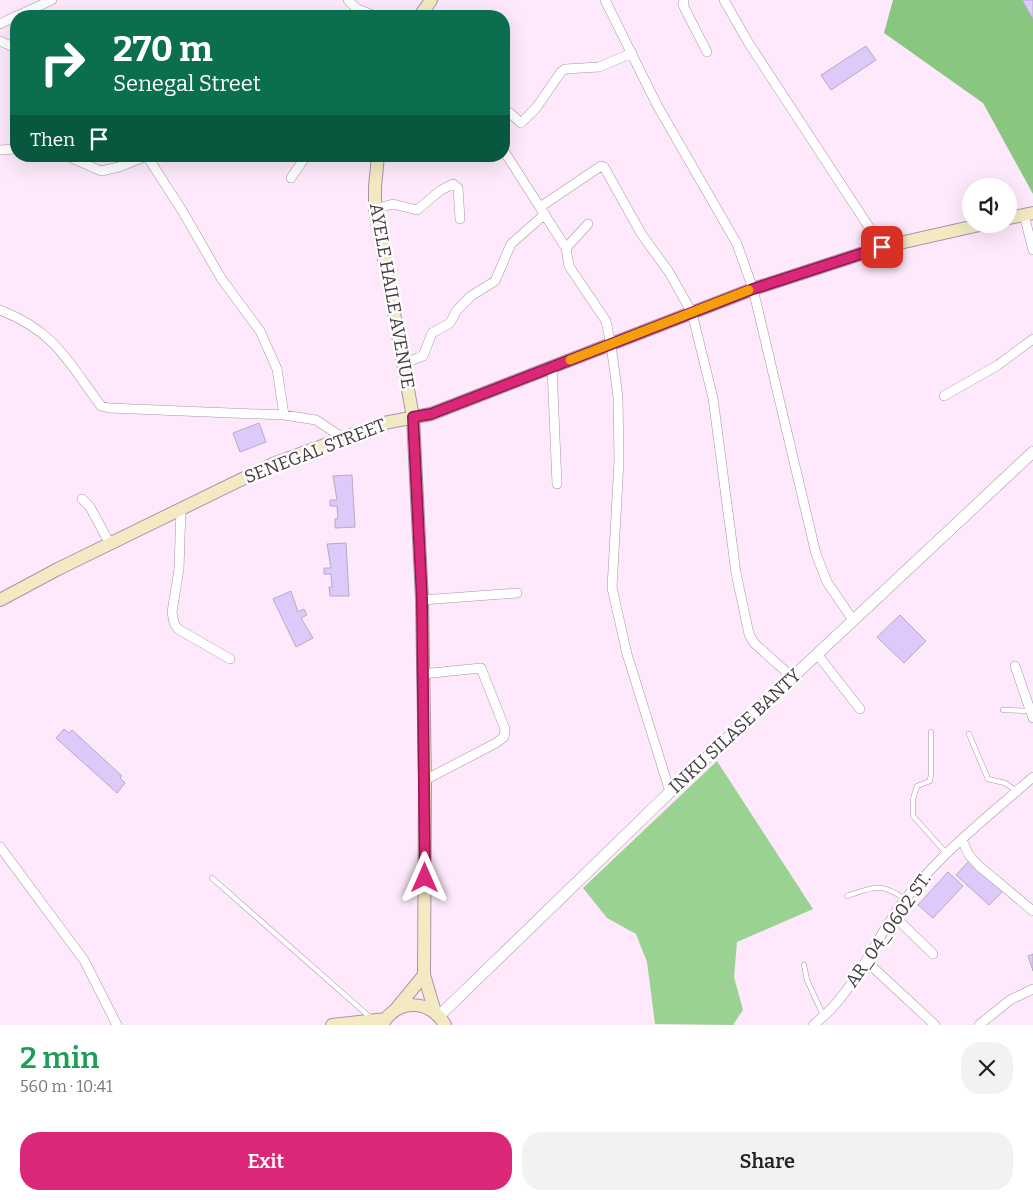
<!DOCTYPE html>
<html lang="en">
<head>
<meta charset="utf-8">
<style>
	body { margin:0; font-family:Bitter,serif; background:#f2f2f2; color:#222; height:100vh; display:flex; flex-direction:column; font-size:19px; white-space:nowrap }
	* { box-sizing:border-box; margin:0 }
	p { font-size:16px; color:#767676 }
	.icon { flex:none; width:28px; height:28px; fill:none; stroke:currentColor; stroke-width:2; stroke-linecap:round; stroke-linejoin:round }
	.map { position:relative; height:1025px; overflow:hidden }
	.sheet { display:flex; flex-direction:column; background:#fff; flex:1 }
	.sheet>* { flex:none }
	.hud { position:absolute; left:10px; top:10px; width:500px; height:152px; border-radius:20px; box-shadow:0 5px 20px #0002; background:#0b6e4f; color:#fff; overflow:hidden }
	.fabs { position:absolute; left:962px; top:178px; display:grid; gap:10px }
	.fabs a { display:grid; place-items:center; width:55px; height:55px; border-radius:50%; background:#fff; box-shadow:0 5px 20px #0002; font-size:25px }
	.pin { position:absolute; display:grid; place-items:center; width:42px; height:42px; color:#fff; margin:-21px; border-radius:10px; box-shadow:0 2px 8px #0006 }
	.me { position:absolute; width:55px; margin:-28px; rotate:0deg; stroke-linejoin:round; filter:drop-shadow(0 0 4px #0008) }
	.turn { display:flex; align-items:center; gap:18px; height:105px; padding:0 20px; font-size:22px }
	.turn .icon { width:65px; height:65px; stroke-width:2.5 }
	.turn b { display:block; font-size:35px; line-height:42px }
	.then { display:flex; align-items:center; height:48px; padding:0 20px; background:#0003; gap:10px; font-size:19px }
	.round { display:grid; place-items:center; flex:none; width:52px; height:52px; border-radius:20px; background:#f2f2f2 }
	.summary { display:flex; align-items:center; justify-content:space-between; height:85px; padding:0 20px }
	h1 { font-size:30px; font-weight:600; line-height:38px; color:#1e9e55 }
	.button { display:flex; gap:10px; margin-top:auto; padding:10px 20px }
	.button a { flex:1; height:58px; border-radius:20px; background:#db2777; color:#fff; font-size:20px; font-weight:600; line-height:58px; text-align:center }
	.button a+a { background:#f2f2f2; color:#222 }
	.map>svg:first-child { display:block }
	.green { fill:#99d291 }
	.forest { fill:#89c781 }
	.building { fill:#ddc9fa; stroke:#b4abc2 }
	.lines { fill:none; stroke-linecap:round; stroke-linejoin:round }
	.service-casing { stroke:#a895a7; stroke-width:5.5 }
	.minor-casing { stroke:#a895a7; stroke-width:10 }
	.tertiary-casing { stroke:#a895a7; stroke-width:12 }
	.secondary-casing { stroke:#a895a7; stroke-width:14 }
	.service { stroke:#fff; stroke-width:4.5 }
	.minor { stroke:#fff; stroke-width:9 }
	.tertiary { stroke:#fff; stroke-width:11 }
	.secondary { stroke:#f3eac4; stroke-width:12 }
	.route-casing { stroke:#8e194d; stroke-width:12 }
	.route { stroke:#db2777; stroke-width:9 }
	.slow { stroke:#f59e0b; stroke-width:9 }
	.labels { text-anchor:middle; stroke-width:5; stroke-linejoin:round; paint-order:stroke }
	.street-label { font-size:18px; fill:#423a41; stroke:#fdfdfd }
</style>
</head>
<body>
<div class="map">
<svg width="1033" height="1025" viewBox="0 0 1033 1025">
	<rect width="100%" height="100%" fill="#fde9fb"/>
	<path class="green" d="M 717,761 L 813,909 L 737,942 L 734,977 L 743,1010 L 733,1025 L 655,1024 L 647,962 L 636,934 L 607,918 L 583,888 Z"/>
	<path class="forest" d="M 893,0 L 1033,0 L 1033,194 L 983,103 L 884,33 Z"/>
	<path class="building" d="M 1022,0 L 1033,0 L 1033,19 Z
		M 866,46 L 876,60 L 831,90 L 821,75 Z
		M 259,423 L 266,442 L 240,452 L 233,433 Z
		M 352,475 L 355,527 L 335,528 L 335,519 L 338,519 L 337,506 L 330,506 L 330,500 L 337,500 L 333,476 Z
		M 346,543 L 349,596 L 330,596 L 329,587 L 332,587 L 331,574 L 324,574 L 324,568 L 331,568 L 327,544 Z
		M 291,591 L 298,612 L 304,609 L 307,615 L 301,618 L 313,638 L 296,647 L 273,599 Z
		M 900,615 L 926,641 L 904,663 L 877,637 Z
		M 64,729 L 69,733 L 72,730 L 122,776 L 120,778 L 125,783 L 117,793 L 56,738 Z
		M 970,860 L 1003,891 L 989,905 L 956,875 Z
		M 948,872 L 963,886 L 933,918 L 918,905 Z
		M 1033,954 L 1033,971 L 1028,956 Z"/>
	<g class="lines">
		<defs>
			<path id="service" d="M 1003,710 L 1031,711
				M 931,732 L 931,774 L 930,781 L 917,786 L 913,799 L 913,816 L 947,854
				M 969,734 L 988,779 L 1005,783 L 1017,791
				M 212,878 L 371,1018
				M 847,896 C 874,887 880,882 905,899
				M 804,965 L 807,980 L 823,1015"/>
			<path id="minor" d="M 348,0 L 357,9 L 375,16
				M 605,0 L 657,105 L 737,244 L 753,289 L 816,554 L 827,582 L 853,620
				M 684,0 L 683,5 L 707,52
				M 724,0 L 748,42 L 882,247
				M 17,16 L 52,0
				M 0,24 L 16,16
				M 0,41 L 16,48
				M 504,115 L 510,113 L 521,123 L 536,108 L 561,72 L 565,69 L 599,67 L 632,53
				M 0,150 L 16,149
				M 504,151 L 566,248 L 569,266 L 606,321 L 611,345 L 618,397 L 619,461 L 612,588 L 627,654 L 670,792
				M 67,156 L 101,171 L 119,167 L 146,156
				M 147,156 L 183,212 L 221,278 L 260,331 L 277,369 L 284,415 L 316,420 L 343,438
				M 291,178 L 306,156
				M 540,207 L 601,166 L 604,167 L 642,235 L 669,272 L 692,313 L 713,398 L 736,573 L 749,634 L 754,643 L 792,677
				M 375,209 L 393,204 L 417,210 L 441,190 L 453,184 L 458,188 L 460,219
				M 1024,215 L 1033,250
				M 566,248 L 588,224
				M 0,310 C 56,332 68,362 101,406 L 109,408 L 284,415
				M 402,364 L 423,356 L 432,333 L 450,323 L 457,310 L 471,296 L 495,281 L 511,244 L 545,214
				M 552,367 L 557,484
				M 944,396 L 998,365 L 1033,339
				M 82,499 L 90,507 L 110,544
				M 181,509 L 179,569 L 172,612 L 174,623 L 178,629 L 230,659
				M 422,600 L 517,593
				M 817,654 L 860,709
				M 1015,666 L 1033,718
				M 422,674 L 481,668 L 505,729 L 504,737 L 496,743 L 425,780
				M 962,840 L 969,855 L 979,866 L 1033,911
				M 0,847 L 84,960 L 117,1025
				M 894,916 L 933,954
				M 866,961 L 935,1025
				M 813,1025 C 856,993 874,938 907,897 C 942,852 990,815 1033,777
				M 979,1025 L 1010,1000 L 1033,989"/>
			<path id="tertiary" d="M 439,1016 L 670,792 L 1033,452"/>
			<path id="secondary" d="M 420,16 L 431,0
				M 378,156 L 375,187 L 375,209 L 413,417 L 422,600 L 425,780 L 424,975 L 435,1012
				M 1009,218 L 1033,213
				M 0,600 L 58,569 L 273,464 L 384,423 L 431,414 L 753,289 L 882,247 L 984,224
				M 396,1009 L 424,975
				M 332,1025 L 386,1019
				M 382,1025 C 396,998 431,999 445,1025"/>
		</defs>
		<use href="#service" class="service-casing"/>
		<use href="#minor" class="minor-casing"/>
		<use href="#tertiary" class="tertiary-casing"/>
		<use href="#secondary" class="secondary-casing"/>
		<use href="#service" class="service"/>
		<use href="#minor" class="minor"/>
		<use href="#tertiary" class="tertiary"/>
		<use href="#secondary" class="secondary"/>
	</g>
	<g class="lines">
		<defs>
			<path id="route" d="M 425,878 L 422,600 L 413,417 L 431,414 L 753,289 L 882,247"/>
		</defs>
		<use href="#route" class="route-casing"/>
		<use href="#route" class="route"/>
		<path class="slow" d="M 570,360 L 749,290"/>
	</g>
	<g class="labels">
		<g class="street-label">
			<text transform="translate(392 296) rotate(80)" y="6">AYELE HAILE AVENUE</text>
			<text transform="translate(315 451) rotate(-21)" y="6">SENEGAL STREET</text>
			<text transform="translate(735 731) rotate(-43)" y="6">INKU SILASE BANTY</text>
			<text transform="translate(888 930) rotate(-55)" y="6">AR_04_0602 ST.</text>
		</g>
	</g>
</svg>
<div class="fabs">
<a><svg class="icon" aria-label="sound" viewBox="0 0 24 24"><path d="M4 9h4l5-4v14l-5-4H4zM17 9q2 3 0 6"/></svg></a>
</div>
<div class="pin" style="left:882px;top:247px;background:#d93025"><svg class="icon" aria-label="arrive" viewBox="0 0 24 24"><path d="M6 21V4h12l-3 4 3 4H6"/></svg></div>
<svg class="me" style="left:425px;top:878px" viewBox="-20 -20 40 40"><path d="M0-17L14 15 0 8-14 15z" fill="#db2777" stroke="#fff" stroke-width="4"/></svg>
<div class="hud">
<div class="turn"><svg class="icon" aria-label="right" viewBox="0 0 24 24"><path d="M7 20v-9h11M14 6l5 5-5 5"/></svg><div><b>270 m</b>Senegal Street</div></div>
<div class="then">Then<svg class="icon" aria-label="arrive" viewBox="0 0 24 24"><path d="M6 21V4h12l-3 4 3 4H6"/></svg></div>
</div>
</div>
<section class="sheet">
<div class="summary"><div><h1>2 min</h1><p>560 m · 10:41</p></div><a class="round"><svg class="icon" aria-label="close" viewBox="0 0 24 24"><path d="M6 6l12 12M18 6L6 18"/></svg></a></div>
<div class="button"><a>Exit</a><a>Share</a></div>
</section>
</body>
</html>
